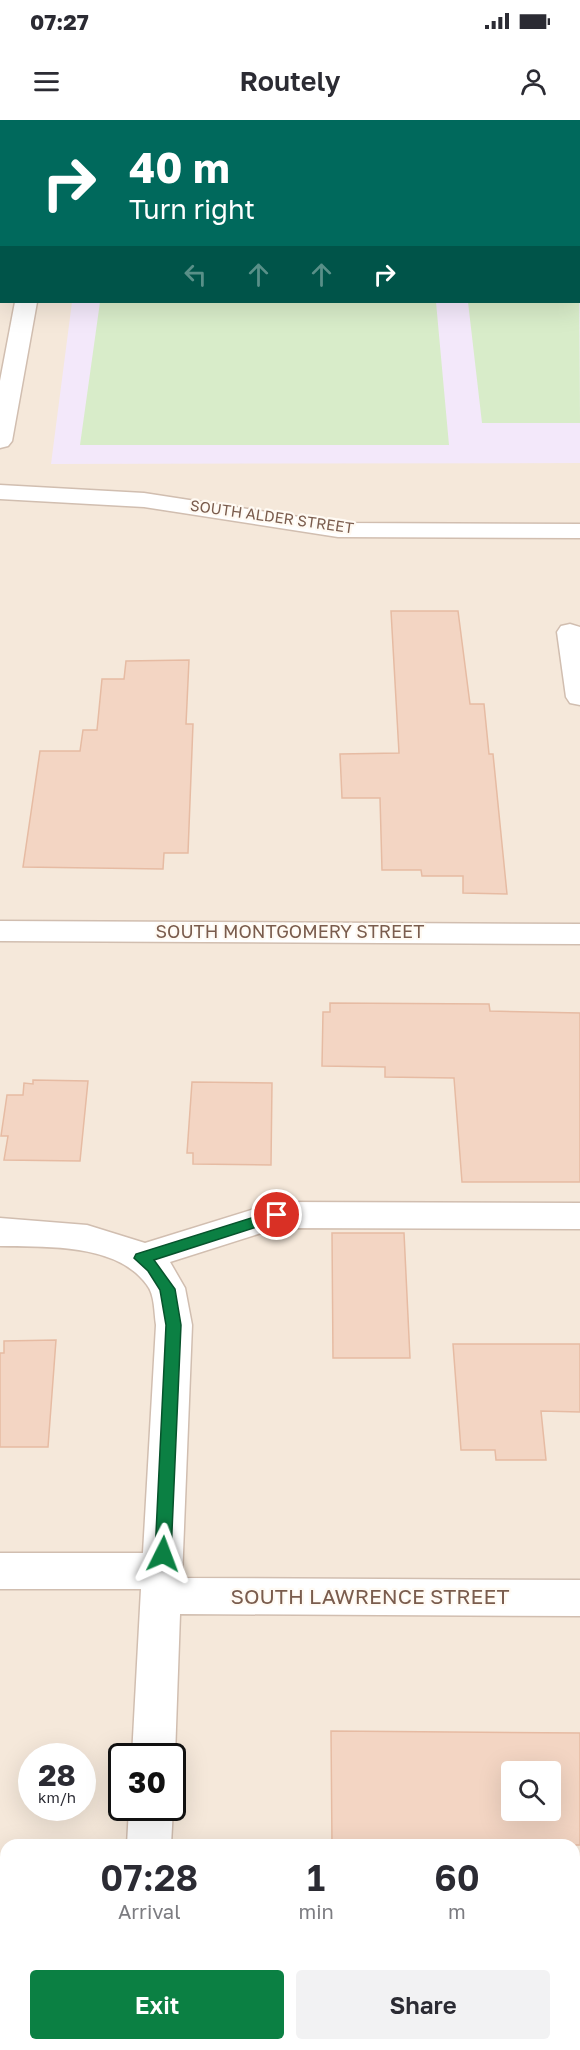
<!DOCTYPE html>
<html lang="en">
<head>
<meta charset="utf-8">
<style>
	body { margin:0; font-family:"Golos Text",sans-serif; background:#f2f2f3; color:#2b2b33; height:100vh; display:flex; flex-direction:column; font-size:22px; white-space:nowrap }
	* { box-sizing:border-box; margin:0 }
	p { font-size:20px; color:#7c7c81 }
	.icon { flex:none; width:33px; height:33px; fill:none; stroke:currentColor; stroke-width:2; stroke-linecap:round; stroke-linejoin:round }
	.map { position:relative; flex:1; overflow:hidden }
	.panel { position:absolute; left:0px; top:1719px; width:580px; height:212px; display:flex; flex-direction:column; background:#fff; border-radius:18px 18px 0 0; box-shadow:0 6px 24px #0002 }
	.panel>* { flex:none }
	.top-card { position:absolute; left:0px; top:0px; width:580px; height:183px; box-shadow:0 6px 24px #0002; background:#00695c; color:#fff; overflow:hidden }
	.controls { position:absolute; left:501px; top:1641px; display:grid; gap:12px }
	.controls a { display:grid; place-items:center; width:60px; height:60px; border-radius:6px; background:#fff; box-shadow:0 6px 24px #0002; font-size:30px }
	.speed { position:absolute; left:18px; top:1623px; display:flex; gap:12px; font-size:30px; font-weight:700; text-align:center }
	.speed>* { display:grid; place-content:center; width:78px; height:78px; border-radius:50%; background:#fff; box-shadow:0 6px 24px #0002; line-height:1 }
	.speed small { font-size:15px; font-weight:400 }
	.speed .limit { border:3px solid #111; border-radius:9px; background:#fff; color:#111 }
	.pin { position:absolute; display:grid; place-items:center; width:51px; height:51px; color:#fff; margin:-26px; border:3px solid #fff; border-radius:50%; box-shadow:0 2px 6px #0007 }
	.me { position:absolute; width:66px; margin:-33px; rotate:3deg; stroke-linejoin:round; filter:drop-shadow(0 0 4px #0008) }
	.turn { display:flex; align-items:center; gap:21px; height:126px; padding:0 30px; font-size:27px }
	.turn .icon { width:78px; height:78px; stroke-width:2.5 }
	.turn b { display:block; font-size:42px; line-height:51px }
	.lanes { display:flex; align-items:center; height:57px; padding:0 30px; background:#0003; justify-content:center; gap:30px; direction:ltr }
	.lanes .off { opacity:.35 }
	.eta { display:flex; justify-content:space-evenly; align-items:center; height:102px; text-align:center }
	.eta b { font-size:36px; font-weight:600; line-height:42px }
	.action { display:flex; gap:12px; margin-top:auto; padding:12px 30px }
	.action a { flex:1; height:69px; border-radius:6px; background:#0b8043; color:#fff; font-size:24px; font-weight:600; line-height:69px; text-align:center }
	.action a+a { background:#f2f2f3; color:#2b2b33 }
	.status { display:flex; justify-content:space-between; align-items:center; height:42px; padding:0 30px; background:#fff; direction:ltr }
	.status svg { height:16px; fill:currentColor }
	header { display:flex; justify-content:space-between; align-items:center; height:78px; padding:0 30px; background:#fff; font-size:27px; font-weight:600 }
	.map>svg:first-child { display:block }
	.residential { fill:#f5e8da; fill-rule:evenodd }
	.education { fill:#f3e8fa }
	.green { fill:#d8ecc9 }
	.building { fill:#f3d5c3; stroke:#e6bba3; stroke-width:1.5; fill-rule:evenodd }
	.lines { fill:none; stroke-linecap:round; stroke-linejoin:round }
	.minor-casing { stroke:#d1beb0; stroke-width:3 }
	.minor { fill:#fff; fill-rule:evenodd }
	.route { fill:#0b8043; stroke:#07532c; stroke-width:1.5 }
	.labels { text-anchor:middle; stroke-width:4.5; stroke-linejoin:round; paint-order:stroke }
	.far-street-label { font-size:15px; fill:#7a5c4d; stroke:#fffaf3 }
	.street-label { font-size:18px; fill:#7a5c4d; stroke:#fffaf3 }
	.near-street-label { font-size:21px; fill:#7a5c4d; stroke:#fffaf3 }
</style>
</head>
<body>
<div class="status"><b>07:27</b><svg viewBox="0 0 49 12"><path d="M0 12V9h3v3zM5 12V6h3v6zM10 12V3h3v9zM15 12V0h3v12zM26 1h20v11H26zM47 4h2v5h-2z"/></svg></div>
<header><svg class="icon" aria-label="menu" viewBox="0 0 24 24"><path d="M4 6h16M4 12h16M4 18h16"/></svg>Routely<svg class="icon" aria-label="person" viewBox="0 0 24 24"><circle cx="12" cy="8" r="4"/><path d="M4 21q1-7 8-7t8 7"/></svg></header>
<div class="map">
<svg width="580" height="1930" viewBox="0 0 580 1930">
	<rect width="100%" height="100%" fill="#fdf6ec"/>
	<path class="residential" d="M 0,0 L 580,0 L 580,1930 L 0,1930 ZM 2,2 L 579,2 L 579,182 L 2,182 ZM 32,1636 L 82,1636 L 82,1688 L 32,1688 ZM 122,1636 L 172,1636 L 172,1688 L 122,1688 ZM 512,1652 L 550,1652 L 550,1690 L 512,1690 ZM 6,1725 L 574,1725 L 574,1924 L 6,1924 Z"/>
	<path class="education" d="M 97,0 L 580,0 L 580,343 L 51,344 L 72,182 L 579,182 L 579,2 Z"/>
	<path class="green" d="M 579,144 L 580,303 L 482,303 L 468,182 L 579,182 Z
		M 100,182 L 436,182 L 449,325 L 80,325 Z"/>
	<path class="building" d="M 391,491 L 458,491 L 470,584 L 484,584 L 489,634 L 493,634 L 507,774 L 463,773 L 463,756 L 422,756 L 421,750 L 382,750 L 380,678 L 342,678 L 340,634 L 399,633 Z
		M 189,540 L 186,604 L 193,604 L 188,733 L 164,733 L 163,749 L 23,747 L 40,631 L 80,631 L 83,610 L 97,610 L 102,559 L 124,559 L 126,541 Z
		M 330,883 L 489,884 L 490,891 L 580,893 L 580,1062 L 462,1062 L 454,958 L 385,957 L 385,947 L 322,946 L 323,892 L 330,892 Z
		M 33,960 L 88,961 L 80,1041 L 4,1040 L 8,1016 L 1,1016 L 7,975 L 23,975 L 24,963 L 33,964 Z
		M 192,962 L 272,963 L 271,1045 L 193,1044 L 193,1033 L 187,1033 Z
		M 332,1113 L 404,1113 L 410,1238 L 333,1238 Z
		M 56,1220 L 48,1327 L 0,1327 L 0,1233 L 4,1233 L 4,1221 Z
		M 453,1224 L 580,1224 L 580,1292 L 541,1291 L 546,1340 L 496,1340 L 495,1330 L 461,1330 Z
		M 331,1611 L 580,1613 L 580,1725 L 332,1725 ZM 512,1652 L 550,1652 L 550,1690 L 512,1690 Z"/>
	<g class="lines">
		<defs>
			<path id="minor" d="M 51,0 L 69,0 L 69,2 L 51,2 Z
				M 447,0 L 471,0 L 472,2 L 448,2 Z
				M 579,4 L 580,4 L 580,16 L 579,16 Z
				M 0,13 L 2,13 L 2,25 L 0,25 Z
				M 0,110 L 2,110 L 2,122 L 0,122 Z
				M 15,182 L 37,182 L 12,321 L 8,326 L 0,328 L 0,261 Z
				M 0,365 L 144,373 L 338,403 L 580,404 L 580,418 L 338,417 L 144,387 L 0,379 Z
				M 570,504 L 580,507 L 580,585 L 570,583 L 566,577 L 557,512 L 561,506 Z
				M 0,801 L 580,804 L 580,824 L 0,821 Z
				M 277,1082 L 580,1083 L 580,1109 L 277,1108 L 170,1142 L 185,1168 L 192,1205 L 182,1458 L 580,1460 L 580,1496 L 180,1494 L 175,1636 L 172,1641 L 172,1636 L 132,1636 L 141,1469 L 0,1469 L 0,1433 L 143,1433 L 156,1205 C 154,1193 155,1175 147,1165 C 117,1123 46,1127 0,1126 L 0,1098 L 87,1105 L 145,1123 Z
				M 172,1687 L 173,1688 L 171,1725 L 127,1725 L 129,1688 Z
				M 0,1875 L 6,1875 L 6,1921 L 0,1921 Z
				M 116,1924 L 164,1924 L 163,1930 L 115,1930 Z"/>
		</defs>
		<use href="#minor" class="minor-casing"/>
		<use href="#minor" class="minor"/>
	</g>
	<path class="route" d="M 277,1090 L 282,1091 L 284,1095 L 282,1099 L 154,1140 L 175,1169 L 181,1205 L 171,1434 L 169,1439 L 163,1441 L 157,1439 L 155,1434 L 166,1205 L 160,1170 L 148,1151 L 134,1138 L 136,1134 Z"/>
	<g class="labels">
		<g class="far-street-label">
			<text transform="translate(272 397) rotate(8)" y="5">SOUTH ALDER STREET</text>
		</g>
		<g class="street-label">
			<text x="290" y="818">SOUTH MONTGOMERY STREET</text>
		</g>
		<g class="near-street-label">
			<text x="370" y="1484">SOUTH LAWRENCE STREET</text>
		</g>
	</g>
</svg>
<div class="controls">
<a><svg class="icon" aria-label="search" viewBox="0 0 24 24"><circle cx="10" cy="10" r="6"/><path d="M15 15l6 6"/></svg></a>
</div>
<div class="speed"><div>28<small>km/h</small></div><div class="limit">30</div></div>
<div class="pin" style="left:277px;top:1095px;background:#d93025"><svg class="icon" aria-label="arrive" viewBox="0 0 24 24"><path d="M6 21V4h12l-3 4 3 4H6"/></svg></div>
<svg class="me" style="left:163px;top:1434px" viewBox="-20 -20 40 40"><path d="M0-17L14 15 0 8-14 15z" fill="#0b8043" stroke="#fff" stroke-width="4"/></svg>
<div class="top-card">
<div class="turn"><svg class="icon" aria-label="right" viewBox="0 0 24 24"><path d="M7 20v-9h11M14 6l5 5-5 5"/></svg><div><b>40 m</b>Turn right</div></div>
<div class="lanes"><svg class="icon off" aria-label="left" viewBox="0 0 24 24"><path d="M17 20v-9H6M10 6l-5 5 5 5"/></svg><svg class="icon off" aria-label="ahead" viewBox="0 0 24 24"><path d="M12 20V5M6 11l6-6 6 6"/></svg><svg class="icon off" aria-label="ahead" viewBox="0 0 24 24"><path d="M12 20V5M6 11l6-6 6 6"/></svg><svg class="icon" aria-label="right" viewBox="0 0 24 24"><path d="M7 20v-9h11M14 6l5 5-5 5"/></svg></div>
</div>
<section class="panel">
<div class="eta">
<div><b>07:28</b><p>Arrival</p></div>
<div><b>1</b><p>min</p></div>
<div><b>60</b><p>m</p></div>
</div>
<div class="action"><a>Exit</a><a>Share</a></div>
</section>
</div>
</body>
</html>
